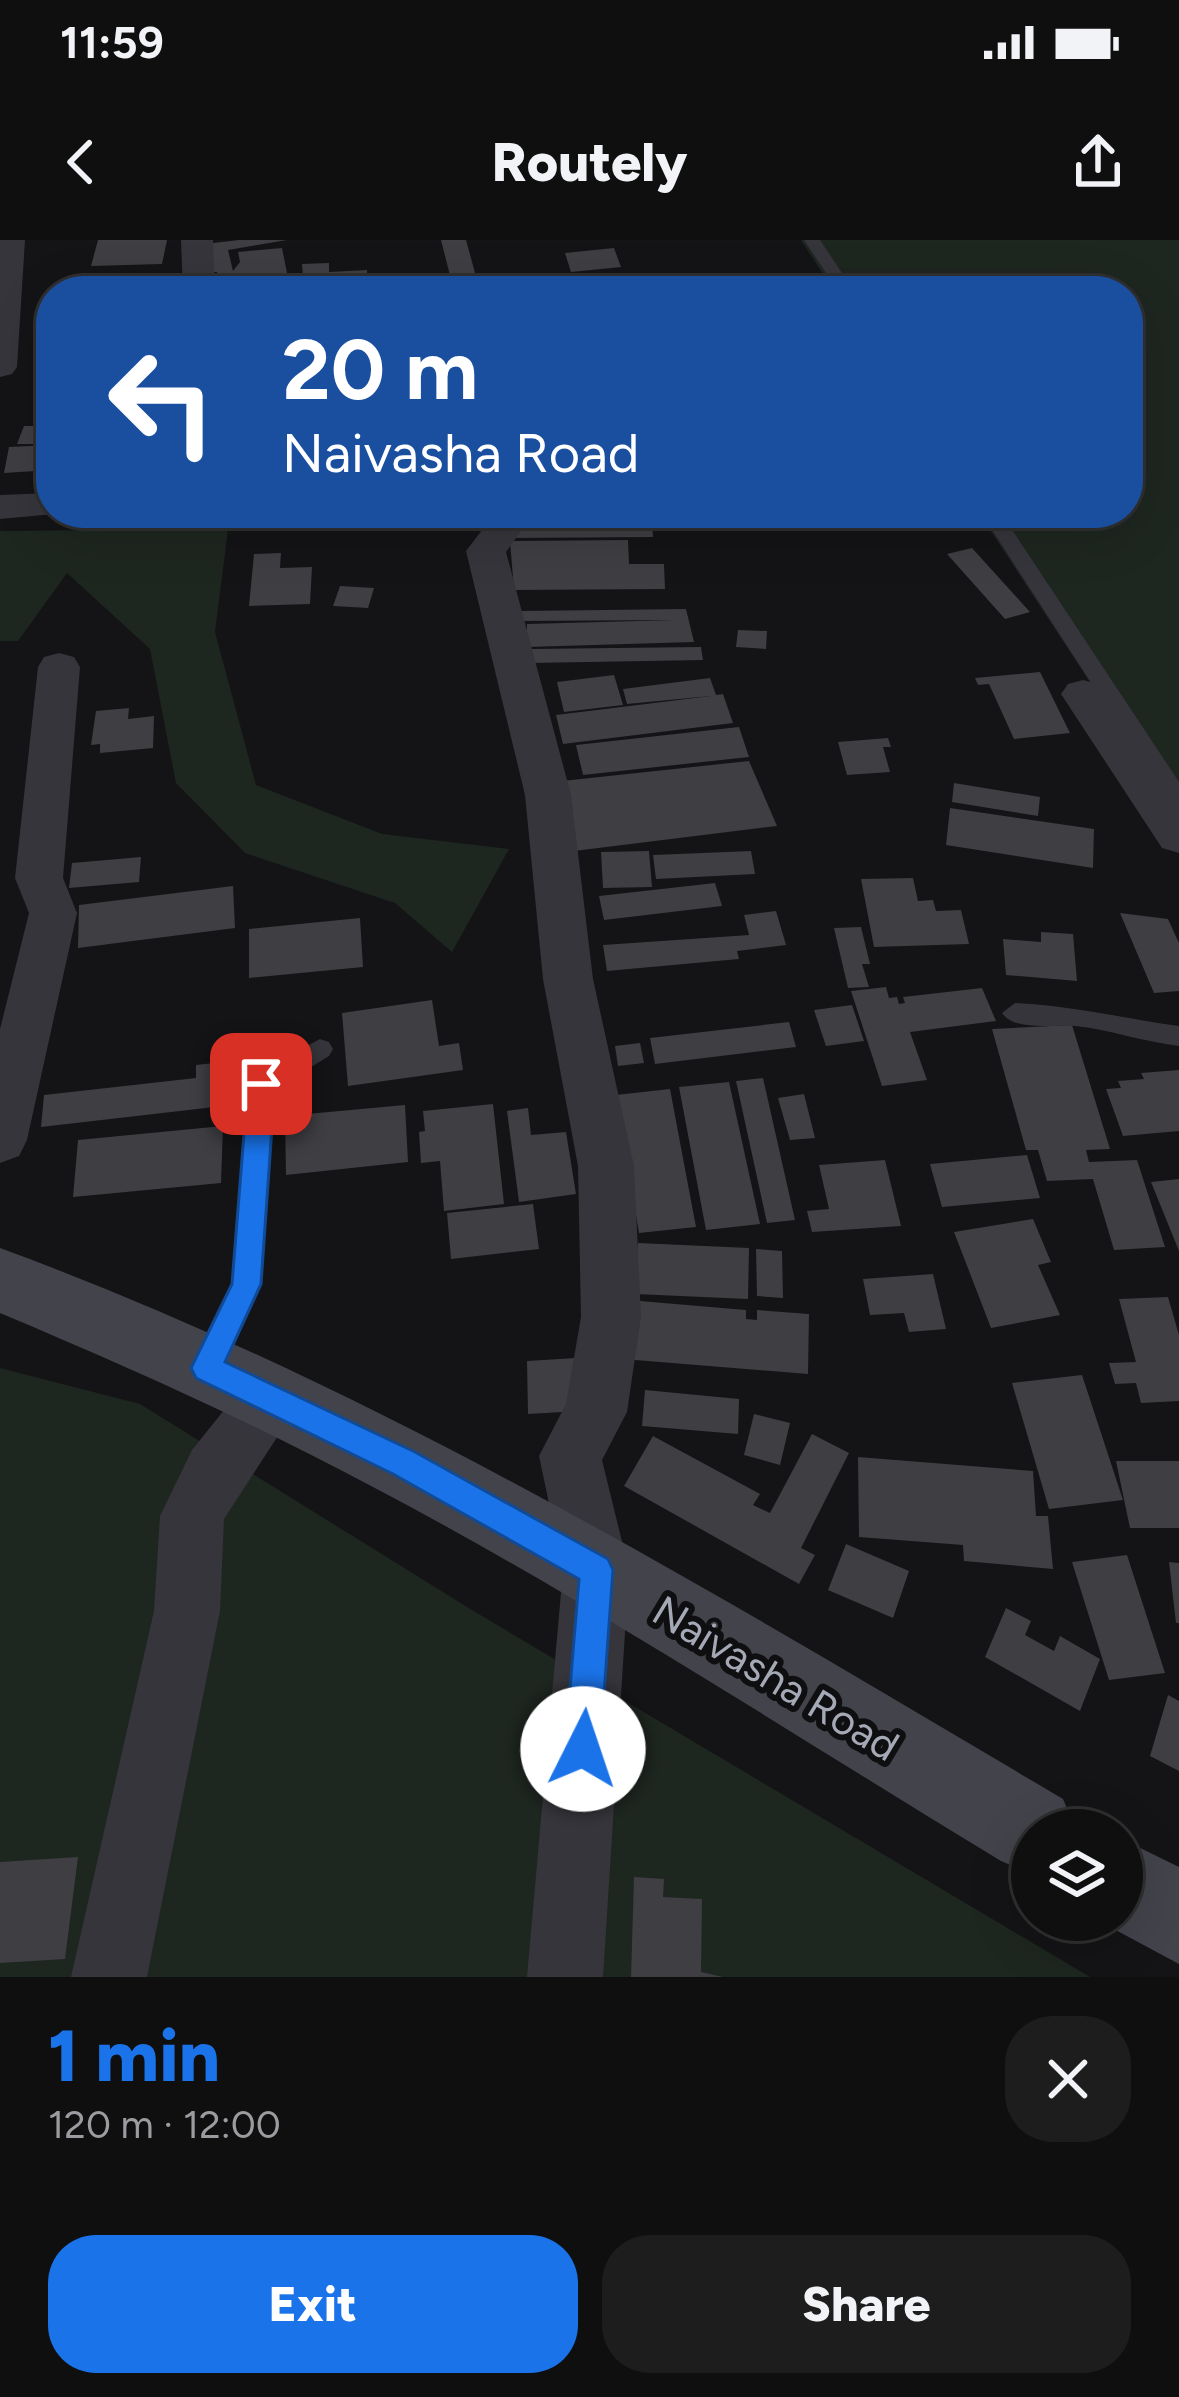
<!DOCTYPE html>
<html lang="en">
<head>
<meta charset="utf-8">
<style>
	body { margin:0; font-family:Figtree,sans-serif; background:#1d1d1e; color:#f1f3f6; height:100vh; display:flex; flex-direction:column; font-size:45px; white-space:nowrap }
	* { box-sizing:border-box; margin:0 }
	p { font-size:39px; color:#9b9c9f }
	.icon { flex:none; width:66px; height:66px; fill:none; stroke:currentColor; stroke-width:2; stroke-linecap:round; stroke-linejoin:round }
	.map { position:relative; height:1737px; overflow:hidden }
	.panel { display:flex; flex-direction:column; background:#0f0f10; flex:1 }
	.panel>* { flex:none }
	.hud { position:absolute; left:36px; top:36px; width:1107px; height:252px; border-radius:48px; box-shadow:0 12px 48px #0002,0 0 0 3px #2f2f30; background:#1a4fa0; color:#fff; overflow:hidden }
	.buttons { position:absolute; left:1011px; top:1569px; display:grid; gap:24px }
	.buttons a { display:grid; place-items:center; width:132px; height:132px; border-radius:50%; background:#0f0f10; box-shadow:0 12px 48px #0002,0 0 0 3px #2f2f30; font-size:60px }
	.pin { position:absolute; display:grid; place-items:center; width:102px; height:102px; color:#fff; margin:-51px; border-radius:24px; box-shadow:0 6px 18px #0006 }
	.me { position:absolute; width:132px; margin:-66px; rotate:4deg; stroke-linejoin:round; filter:drop-shadow(0 0 9px #0008) }
	.turn { display:flex; align-items:center; gap:42px; height:252px; padding:0 48px; font-size:54px }
	.turn .icon { width:156px; height:156px; stroke-width:2.5 }
	.turn b { display:block; font-size:84px; line-height:102px }
	.round { display:grid; place-items:center; flex:none; width:126px; height:126px; border-radius:48px; background:#1d1d1e }
	.headline { display:flex; align-items:center; justify-content:space-between; height:204px; padding:0 48px }
	h1 { font-size:72px; font-weight:800; line-height:90px; color:#1a73e8 }
	.button { display:flex; gap:24px; margin-top:auto; padding:24px 48px }
	.button a { flex:1; height:138px; border-radius:48px; background:#1a73e8; color:#fff; font-size:48px; font-weight:800; line-height:138px; text-align:center }
	.button a+a { background:#1d1d1e; color:#f1f3f6 }
	.status { display:flex; justify-content:space-between; align-items:center; height:84px; padding:0 60px; background:#0f0f10; direction:ltr }
	.status svg { height:33px; fill:currentColor }
	header { display:flex; justify-content:space-between; align-items:center; height:156px; padding:0 48px; background:#0f0f10; font-size:54px; font-weight:800 }
	.map>svg:first-child { display:block }
	.green { fill:#1e2620 }
	.building { fill:#3e3e43 }
	.lines { fill:none; stroke-linecap:round; stroke-linejoin:round }
	.lane { fill:#35353b; fill-rule:evenodd }
	.street { fill:#35353b; fill-rule:evenodd }
	.secondary { fill:#43444b; fill-rule:evenodd }
	.route { fill:#1a73e8; stroke:#114b97; stroke-width:3 }
	.labels { text-anchor:middle; stroke-width:12; stroke-linejoin:round; paint-order:stroke }
	.near-street-label { font-size:42px; fill:#a5a9b6; stroke:#0f0f11 }
</style>
</head>
<body>
<div class="status"><b>11:59</b><svg viewBox="0 0 49 12"><path d="M0 12V9h3v3zM5 12V6h3v6zM10 12V3h3v9zM15 12V0h3v12zM26 1h20v11H26zM47 4h2v5h-2z"/></svg></div>
<header><svg class="icon" aria-label="back" viewBox="0 0 24 24"><path d="M15 5l-7 7 7 7"/></svg>Routely<svg class="icon" aria-label="share" viewBox="0 0 24 24"><path d="M12 15V3M7 8l5-5 5 5M5 13v7h14v-7"/></svg></header>
<div class="map">
<svg width="1179" height="1737" viewBox="0 0 1179 1737">
	<rect width="100%" height="100%" fill="#141416"/>
	<path class="green" d="M 801,0 L 1179,0 L 1179,578 L 979,273 L 1128,273 L 1128,51 L 834,51 Z
		M 228,289 L 215,392 L 256,545 L 382,594 L 509,609 L 452,712 L 395,663 L 245,613 L 176,543 L 150,409 L 67,333 L 18,401 L 0,401 L 0,291 Z
		M 0,1128 L 140,1164 L 472,1370 L 1090,1737 L 0,1737 Z"/>
	<path class="building" d="M 98,0 L 167,0 L 162,24 L 91,26 Z
		M 239,0 L 287,0 L 228,10 L 233,31 L 240,22 L 238,12 L 282,8 L 288,38 L 219,45 L 217,32 L 211,32 L 205,4 Z
		M 441,0 L 466,0 L 480,51 L 454,51 Z
		M 614,8 L 621,27 L 571,32 L 565,13 Z
		M 329,23 L 329,32 L 367,30 L 368,51 L 304,51 L 302,24 Z
		M 24,186 L 51,186 L 51,204 L 17,204 Z
		M 51,205 L 51,230 L 4,233 L 9,207 Z
		M 284,273 L 388,273 L 388,277 L 402,277 L 401,284 L 385,287 L 281,287 Z
		M 652,283 L 653,297 L 515,298 L 515,284 Z
		M 628,300 L 629,324 L 664,324 L 665,349 L 514,350 L 510,301 Z
		M 972,308 L 1030,372 L 1005,379 L 947,314 Z
		M 281,313 L 280,328 L 312,327 L 310,364 L 249,366 L 254,314 Z
		M 340,346 L 374,348 L 368,368 L 333,366 Z
		M 686,369 L 694,402 L 527,407 L 527,384 L 675,380 L 519,381 L 519,371 Z
		M 738,390 L 767,391 L 766,409 L 736,407 Z
		M 701,407 L 703,420 L 530,423 L 530,409 Z
		M 1040,432 L 1070,493 L 1014,499 L 989,444 L 978,445 L 975,438 Z
		M 614,435 L 623,465 L 564,472 L 557,442 Z
		M 710,438 L 716,455 L 723,454 L 733,483 L 563,504 L 556,475 L 711,456 L 627,464 L 623,449 Z
		M 129,468 L 128,479 L 154,476 L 153,508 L 100,513 L 100,504 L 91,505 L 96,471 Z
		M 739,487 L 749,517 L 583,535 L 576,505 Z
		M 888,498 L 891,507 L 883,507 L 890,532 L 847,535 L 838,502 Z
		M 749,521 L 777,586 L 566,612 L 562,541 Z
		M 954,543 L 1040,557 L 1038,576 L 952,562 Z
		M 950,568 L 1094,589 L 1093,628 L 946,605 Z
		M 649,611 L 652,647 L 603,648 L 601,612 Z
		M 751,611 L 755,634 L 656,639 L 653,615 Z
		M 141,617 L 139,642 L 69,648 L 72,623 Z
		M 913,638 L 918,661 L 933,660 L 936,671 L 961,670 L 969,704 L 874,707 L 861,639 Z
		M 715,643 L 722,666 L 604,680 L 599,656 Z
		M 233,646 L 235,688 L 78,708 L 79,665 Z
		M 776,671 L 786,705 L 737,711 L 739,719 L 607,731 L 603,705 L 749,695 L 744,675 Z
		M 1120,673 L 1168,679 L 1179,703 L 1179,751 L 1154,753 Z
		M 360,678 L 363,727 L 249,738 L 249,689 Z
		M 861,687 L 870,724 L 862,724 L 869,747 L 848,748 L 834,688 Z
		M 1041,692 L 1073,694 L 1077,741 L 1006,735 L 1003,699 L 1041,702 Z
		M 886,747 L 889,758 L 897,757 L 899,764 L 905,763 L 903,757 L 982,748 L 996,781 L 910,792 L 927,840 L 882,846 L 851,751 Z
		M 432,760 L 439,806 L 459,803 L 463,830 L 348,846 L 342,773 Z
		M 852,765 L 864,801 L 826,806 L 814,770 Z
		M 789,782 L 796,807 L 655,824 L 650,798 Z
		M 1072,785 L 1110,909 L 1086,910 L 1089,922 L 1137,920 L 1165,1007 L 1114,1010 L 1093,939 L 1047,941 L 1038,910 L 1026,910 L 992,789 Z
		M 640,803 L 644,823 L 618,826 L 615,806 Z
		M 214,823 L 214,836 L 232,833 L 232,865 L 41,887 L 44,855 L 196,838 L 196,825 Z
		M 1179,830 L 1179,891 L 1123,896 L 1106,849 L 1121,848 L 1118,841 L 1144,839 L 1141,833 Z
		M 763,838 L 795,980 L 767,983 L 736,841 Z
		M 729,842 L 760,984 L 706,990 L 679,847 Z
		M 670,849 L 696,987 L 639,993 L 616,855 Z
		M 804,854 L 815,898 L 790,900 L 778,858 Z
		M 493,864 L 504,964 L 444,971 L 440,921 L 421,923 L 419,892 L 425,891 L 423,871 Z
		M 405,865 L 408,922 L 286,935 L 285,876 Z
		M 528,868 L 531,895 L 566,892 L 576,954 L 519,962 L 507,871 Z
		M 223,886 L 221,943 L 73,957 L 78,900 Z
		M 1027,915 L 1040,958 L 942,967 L 930,924 Z
		M 885,920 L 901,986 L 812,992 L 807,971 L 829,969 L 819,925 Z
		M 1179,939 L 1179,1011 L 1151,942 Z
		M 533,964 L 539,1009 L 451,1019 L 447,973 Z
		M 1033,979 L 1051,1022 L 1038,1025 L 1060,1075 L 991,1088 L 954,992 Z
		M 638,1003 L 749,1008 L 748,1059 L 635,1054 Z
		M 756,1009 L 782,1011 L 783,1058 L 757,1056 Z
		M 933,1034 L 946,1089 L 909,1092 L 904,1073 L 870,1075 L 863,1039 Z
		M 1168,1057 L 1179,1095 L 1179,1161 L 1141,1163 L 1136,1143 L 1115,1144 L 1109,1123 L 1136,1122 L 1119,1059 Z
		M 628,1060 L 746,1070 L 746,1079 L 757,1080 L 757,1070 L 809,1074 L 808,1134 L 623,1119 Z
		M 576,1118 L 580,1171 L 528,1174 L 527,1121 Z
		M 1082,1135 L 1123,1260 L 1049,1269 L 1012,1143 Z
		M 645,1150 L 739,1159 L 738,1194 L 642,1186 Z
		M 754,1174 L 790,1183 L 780,1225 L 744,1215 Z
		M 812,1194 L 849,1213 L 801,1308 L 815,1315 L 799,1344 L 624,1246 L 653,1196 L 760,1254 L 753,1265 L 770,1273 Z
		M 858,1217 L 1033,1231 L 1036,1276 L 1048,1276 L 1053,1329 L 964,1321 L 963,1305 L 859,1297 Z
		M 1116,1221 L 1179,1221 L 1179,1288 L 1130,1288 Z
		M 846,1304 L 909,1331 L 893,1378 L 828,1350 Z
		M 1127,1315 L 1165,1433 L 1109,1440 L 1072,1322 Z
		M 1169,1322 L 1179,1323 L 1179,1383 L 1176,1383 Z
		M 1006,1368 L 1031,1381 L 1025,1395 L 1054,1411 L 1060,1396 L 1100,1419 L 1080,1471 L 985,1417 Z
		M 1168,1455 L 1179,1461 L 1179,1531 L 1150,1516 Z
		M 78,1617 L 65,1719 L 0,1723 L 0,1622 Z
		M 634,1637 L 664,1639 L 663,1657 L 702,1659 L 701,1732 L 723,1737 L 631,1737 Z"/>
	<g class="lines">
		<path class="lane" d="M 804,0 L 820,0 L 854,51 L 838,51 Z
			M 981,273 L 1001,273 L 1179,542 L 1179,568 L 1171,566 Z
			M 1015,763 C 1074,766 1121,778 1179,786 L 1179,806 C 1144,802 1107,789 1075,786 C 1053,784 1015,792 1002,773 Z
			M 320,799 L 329,802 L 333,809 L 329,816 L 274,850 L 262,1044 L 218,1138 L 207,1142 L 196,1138 L 192,1128 L 232,1044 L 248,844 L 252,836 Z"/>
		<path class="street" d="M 0,0 L 25,0 L 17,127 L 12,134 L 0,137 Z
			M 181,0 L 213,0 L 215,51 L 183,51 Z
			M 51,253 L 51,273 L 65,273 L 0,279 L 0,255 Z
			M 495,273 L 534,273 L 506,312 L 571,555 L 593,739 L 634,926 L 641,1077 L 627,1172 L 602,1220 L 629,1330 L 603,1737 L 527,1737 L 563,1330 L 539,1216 L 566,1164 L 581,1077 L 578,926 L 543,739 L 525,555 L 466,311 Z
			M 576,273 L 961,273 L 963,276 L 958,284 L 944,288 L 595,285 L 581,281 Z
			M 59,413 L 74,417 L 80,427 L 63,638 L 77,673 L 27,900 L 19,916 L 0,923 L 0,789 L 29,673 L 15,638 L 38,427 L 44,417 Z
			M 1083,440 L 1098,444 L 1179,560 L 1179,613 L 1162,608 L 1061,454 L 1068,444 Z
			M 271,1130 L 293,1139 L 302,1159 L 224,1279 L 220,1371 L 147,1737 L 71,1737 L 154,1371 L 160,1276 L 192,1210 L 249,1139 Z"/>
		<path class="secondary" d="M 0,1008 C 378,1147 718,1355 1063,1559 L 1076,1590 L 1032,1590 L 1032,1634 L 1001,1621 C 793,1495 588,1360 373,1247 C 252,1182 126,1126 0,1073 Z
			M 1122,1599 L 1179,1627 L 1179,1724 L 1097,1680 L 1122,1680 Z"/>
	</g>
	<path class="route" d="M 261,833 L 275,844 L 261,1044 L 225,1122 L 415,1212 L 608,1319 L 613,1330 L 600,1509 L 595,1521 L 583,1527 L 570,1521 L 565,1509 L 579,1339 L 393,1234 L 196,1138 L 191,1128 L 232,1044 L 248,844 Z"/>
	<g class="labels">
		<g class="near-street-label">
			<text transform="translate(776 1438) rotate(31)" y="15">Naivasha Road</text>
		</g>
	</g>
</svg>
<div class="buttons">
<a><svg class="icon" aria-label="layers" viewBox="0 0 24 24"><path d="M12 4l9 5-9 5-9-5zM3 14l9 5 9-5"/></svg></a>
</div>
<div class="pin" style="left:261px;top:844px;background:#d93025"><svg class="icon" aria-label="arrive" viewBox="0 0 24 24"><path d="M6 21V4h12l-3 4 3 4H6"/></svg></div>
<svg class="me" style="left:583px;top:1509px" viewBox="-20 -20 40 40"><circle r="19" fill="#fff"/><path d="M0-13L10 11 0 6-10 11z" fill="#1a73e8"/></svg>
<div class="hud">
<div class="turn"><svg class="icon" aria-label="left" viewBox="0 0 24 24"><path d="M17 20v-9H6M10 6l-5 5 5 5"/></svg><div><b>20 m</b>Naivasha Road</div></div>
</div>
</div>
<section class="panel">
<div class="headline"><div><h1>1 min</h1><p>120 m · 12:00</p></div><a class="round"><svg class="icon" aria-label="close" viewBox="0 0 24 24"><path d="M6 6l12 12M18 6L6 18"/></svg></a></div>
<div class="button"><a>Exit</a><a>Share</a></div>
</section>
</body>
</html>
